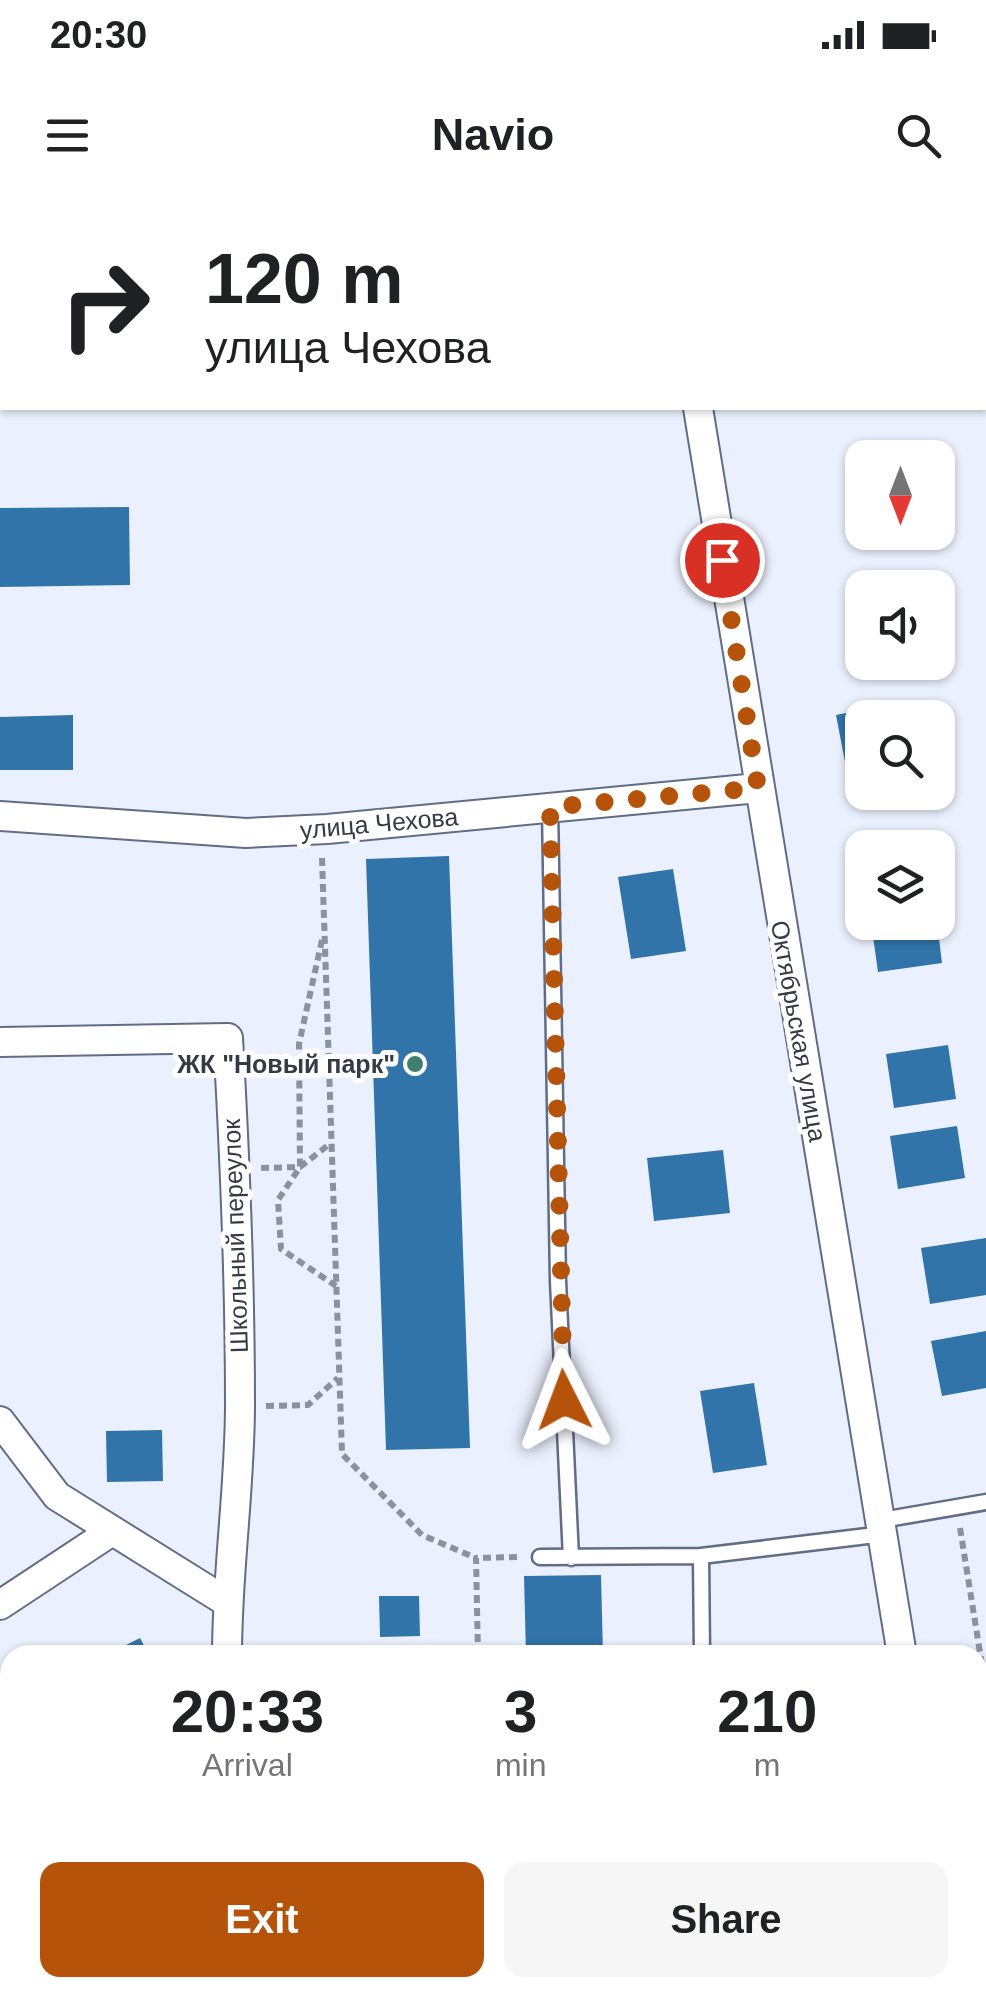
<!DOCTYPE html>
<html lang="en">
<head>
<meta charset="utf-8">
<style>
	body { margin:0; font-family:Helvetica,sans-serif; background:#f6f6f6; color:#202124; height:100vh; display:flex; flex-direction:column; font-size:38px; white-space:nowrap }
	* { box-sizing:border-box; margin:0 }
	p { font-size:32px; color:#757577 }
	.icon { flex:none; width:55px; height:55px; fill:none; stroke:currentColor; stroke-width:2; stroke-linecap:round; stroke-linejoin:round }
	.map { position:relative; flex:1; overflow:hidden }
	.side { position:absolute; left:0px; top:1445px; width:988px; height:352px; display:flex; flex-direction:column; background:#fff; border-radius:30px 30px 0 0; box-shadow:0 2px 8px #0004 }
	.side>* { flex:none }
	.guide { position:absolute; left:0px; top:0px; width:988px; height:210px; box-shadow:0 2px 8px #0004; background:#fff; color:#202124; overflow:hidden }
	.needle { width:65px; rotate:180deg }
	.controls { position:absolute; left:845px; top:240px; display:grid; gap:20px }
	.controls a { display:grid; place-items:center; width:110px; height:110px; border-radius:20px; background:#fff; box-shadow:0 2px 8px #0004; font-size:50px }
	.pin { position:absolute; display:grid; place-items:center; width:85px; height:85px; color:#fff; margin:-42px; border:5px solid #fff; border-radius:50%; box-shadow:0 2px 10px #0007 }
	.me { position:absolute; width:110px; margin:-55px; rotate:357deg; stroke-linejoin:round; filter:drop-shadow(0 0 8px #0008) }
	.turn { display:flex; align-items:center; gap:35px; height:210px; padding:0 40px; font-size:45px }
	.turn .icon { width:130px; height:130px; stroke-width:2.5 }
	.turn b { display:block; font-size:70px; line-height:85px }
	.eta { display:flex; justify-content:space-evenly; align-items:center; height:170px; text-align:center }
	.eta b { font-size:60px; font-weight:700; line-height:70px }
	.button { display:flex; gap:20px; margin-top:auto; padding:20px 40px }
	.button a { flex:1; height:115px; border-radius:20px; background:#b45309; color:#fff; font-size:40px; font-weight:700; line-height:115px; text-align:center }
	.button a+a { background:#f6f6f6; color:#202124 }
	.status { display:flex; justify-content:space-between; align-items:center; height:70px; padding:0 50px; background:#fff; direction:ltr }
	.status svg { height:28px; fill:currentColor }
	header { display:flex; justify-content:space-between; align-items:center; height:130px; padding:0 40px; background:#fff; font-size:45px; font-weight:700 }
	.map>svg:first-child { display:block }
	.building { fill:#3174a9 }
	.lines { fill:none; stroke-linecap:round; stroke-linejoin:round }
	.lane-casing { stroke:#606d88; stroke-width:19 }
	.street-casing { stroke:#606d88; stroke-width:32 }
	.path { stroke:#8b919d; stroke-width:6; stroke-dasharray:8 5; stroke-linecap:butt }
	.lane { stroke:#fff; stroke-width:14 }
	.street { stroke:#fff; stroke-width:28 }
	.route { stroke:#b45309; stroke-width:18; stroke-dasharray:0 32.4 }
	.poi-dot { fill:#407f6b; stroke:#fff; stroke-width:4 }
	.labels { text-anchor:middle; stroke-width:10; stroke-linejoin:round; paint-order:stroke }
	.street-label { font-size:25px; fill:#343a46; stroke:#fff }
	.poi-label { font-size:25px; font-weight:bold; fill:#343a46; stroke:#fff; text-anchor:end }
</style>
</head>
<body>
<div class="status"><b>20:30</b><svg viewBox="0 0 49 12"><path d="M0 12V9h3v3zM5 12V6h3v6zM10 12V3h3v9zM15 12V0h3v12zM26 1h20v11H26zM47 4h2v5h-2z"/></svg></div>
<header><svg class="icon" aria-label="menu" viewBox="0 0 24 24"><path d="M4 6h16M4 12h16M4 18h16"/></svg>Navio<svg class="icon" aria-label="search" viewBox="0 0 24 24"><circle cx="10" cy="10" r="6"/><path d="M15 15l6 6"/></svg></header>
<div class="map">
<svg width="986" height="1796" viewBox="0 0 986 1796">
	<rect width="100%" height="100%" fill="#eaf0fd"/>
	<path class="building" d="M 129,307 L 130,385 L 0,387 L 0,308 Z
		M 900,502 L 904,518 L 862,518 L 862,564 L 846,567 L 836,515 Z
		M 73,515 L 73,570 L 0,570 L 0,517 Z
		M 449,656 L 470,1248 L 386,1250 L 366,659 Z
		M 673,669 L 686,751 L 631,759 L 618,677 Z
		M 871,722 L 937,722 L 942,763 L 878,772 Z
		M 948,845 L 956,899 L 894,908 L 886,854 Z
		M 957,926 L 965,978 L 898,989 L 890,936 Z
		M 723,950 L 730,1013 L 654,1021 L 647,958 Z
		M 986,1038 L 986,1095 L 930,1104 L 921,1048 Z
		M 986,1131 L 986,1188 L 942,1196 L 931,1141 Z
		M 754,1183 L 767,1265 L 713,1273 L 700,1191 Z
		M 162,1230 L 163,1281 L 107,1282 L 106,1231 Z
		M 601,1375 L 603,1455 L 526,1455 L 524,1376 Z
		M 379,1396 L 419,1396 L 420,1436 L 380,1437 Z
		M 140,1438 L 149,1455 L 106,1455 Z
		M 10,1519 L 10,1579 L 0,1584 L 0,1524 Z
		M 759,1788 L 814,1788 L 815,1796 L 759,1796 Z"/>
	<g class="lines">
		<defs>
			<path id="lane" d="M 550,607 L 558,1081 L 571,1358
				M 882,1320 L 986,1302
				M 540,1357 L 701,1356
				M 702,1455 L 701,1356 L 884,1334
				M 978,1597 L 986,1595
				M 707,1788 L 708,1796"/>
			<path id="street" d="M 641,0 L 644,2
				M 48,2 L 54,0
				M 0,24 L 2,22
				M 698,208 L 902,1455
				M 0,616 L 246,633 L 327,629 L 758,588
				M 0,842 L 228,838 C 235,960 240,1082 240,1204 C 240,1288 227,1371 227,1455
				M 0,1221 L 57,1296 L 227,1402
				M 0,1405 L 112,1331
				M 228,1788 L 228,1796
				M 942,1788 L 943,1796"/>
		</defs>
		<use href="#lane" class="lane-casing"/>
		<use href="#street" class="street-casing"/>
		<path class="path" d="M 322,658 L 342,1254 L 422,1335 L 476,1358
			M 322,740 L 299,844 L 300,967 L 278,1000 L 281,1049 L 336,1086
			M 261,968 L 300,967 L 331,943
			M 266,1206 L 308,1205 L 338,1178
			M 960,1328 L 986,1490
			M 478,1455 L 476,1358 L 519,1357
			M 483,1788 L 483,1796"/>
		<use href="#lane" class="lane"/>
		<use href="#street" class="street"/>
	</g>
	<g class="lines">
		<path class="route" d="M 564,1200 L 550,607 L 758,588 L 722,360"/>
	</g>
	<circle class="poi-dot" cx="415" cy="864" r="10"/>
	<g class="labels">
		<g class="street-label">
			<text transform="translate(379 623) rotate(-5)" y="9">улица Чехова</text>
			<text transform="translate(799 831) rotate(80)" y="9">Октябрьская улица</text>
			<text transform="translate(235 1036) rotate(-92)" y="9">Школьный переулок</text>
		</g>
		<g class="poi-label">
			<text x="395" y="873">ЖК "Новый парк"</text>
		</g>
	</g>
</svg>
<div class="controls">
<a><svg class="needle" viewBox="-14 -14 28 28"><path d="M0-13l5 13h-10z" fill="#e53935"/><path d="M0 13l5-13h-10z" fill="#757577"/></svg></a>
<a><svg class="icon" aria-label="sound" viewBox="0 0 24 24"><path d="M4 9h4l5-4v14l-5-4H4zM17 9q2 3 0 6"/></svg></a>
<a><svg class="icon" aria-label="search" viewBox="0 0 24 24"><circle cx="10" cy="10" r="6"/><path d="M15 15l6 6"/></svg></a>
<a><svg class="icon" aria-label="layers" viewBox="0 0 24 24"><path d="M12 4l9 5-9 5-9-5zM3 14l9 5 9-5"/></svg></a>
</div>
<div class="pin" style="left:722px;top:360px;background:#d93025"><svg class="icon" aria-label="arrive" viewBox="0 0 24 24"><path d="M6 21V4h12l-3 4 3 4H6"/></svg></div>
<svg class="me" style="left:564px;top:1200px" viewBox="-20 -20 40 40"><path d="M0-17L14 15 0 8-14 15z" fill="#b45309" stroke="#fff" stroke-width="4"/></svg>
<div class="guide">
<div class="turn"><svg class="icon" aria-label="right" viewBox="0 0 24 24"><path d="M7 20v-9h11M14 6l5 5-5 5"/></svg><div><b>120 m</b>улица Чехова</div></div>
</div>
<section class="side">
<div class="eta">
<div><b>20:33</b><p>Arrival</p></div>
<div><b>3</b><p>min</p></div>
<div><b>210</b><p>m</p></div>
</div>
<div class="button"><a>Exit</a><a>Share</a></div>
</section>
</div>
</body>
</html>
